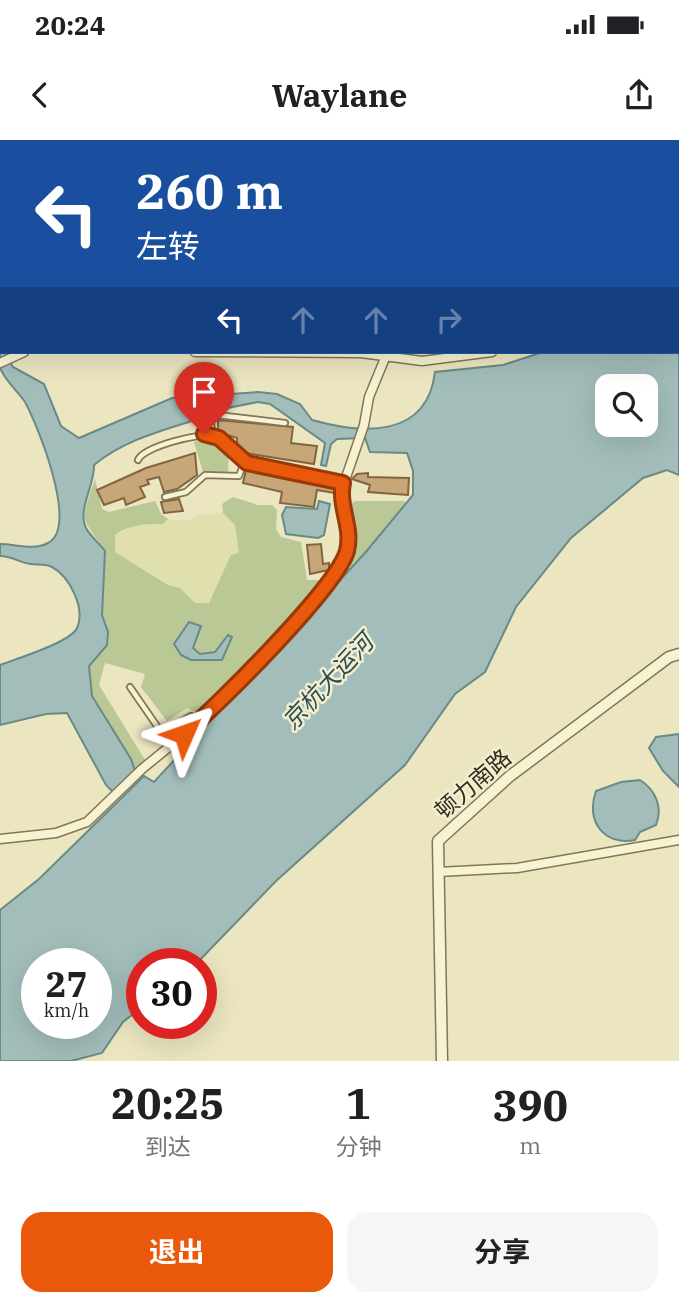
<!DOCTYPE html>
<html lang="zh">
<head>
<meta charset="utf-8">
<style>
	body { margin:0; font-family:"IBM Plex Serif","Noto Sans SC",serif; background:#f6f6f6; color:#202124; height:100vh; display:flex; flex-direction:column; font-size:26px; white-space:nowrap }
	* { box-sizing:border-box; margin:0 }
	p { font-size:23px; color:#757577 }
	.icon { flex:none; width:38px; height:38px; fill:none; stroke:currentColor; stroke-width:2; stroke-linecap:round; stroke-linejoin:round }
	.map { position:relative; height:921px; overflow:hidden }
	.side { display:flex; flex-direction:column; background:#fff; flex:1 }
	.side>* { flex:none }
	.hud { position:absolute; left:0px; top:0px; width:679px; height:214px; box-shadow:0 7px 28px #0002; background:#1a4fa0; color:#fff; overflow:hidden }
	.tools { position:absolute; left:595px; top:234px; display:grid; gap:14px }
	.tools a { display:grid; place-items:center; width:63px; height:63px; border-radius:14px; background:#fff; box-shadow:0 7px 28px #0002; font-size:35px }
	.speed { position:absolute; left:21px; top:808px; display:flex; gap:14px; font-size:35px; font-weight:700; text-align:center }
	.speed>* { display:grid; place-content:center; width:91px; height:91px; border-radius:50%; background:#fff; box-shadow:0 7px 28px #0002; line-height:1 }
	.speed small { font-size:18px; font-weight:400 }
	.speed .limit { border:10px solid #d22; background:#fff; color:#111 }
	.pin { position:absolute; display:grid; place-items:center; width:60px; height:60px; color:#fff; margin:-72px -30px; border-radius:50% 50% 50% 0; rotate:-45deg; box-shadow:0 0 7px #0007 }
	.pin .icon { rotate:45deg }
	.me { position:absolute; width:77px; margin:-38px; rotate:47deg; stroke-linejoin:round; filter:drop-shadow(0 0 5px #0008) }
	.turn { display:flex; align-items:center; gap:24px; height:147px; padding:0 21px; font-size:32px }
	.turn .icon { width:91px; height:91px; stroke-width:2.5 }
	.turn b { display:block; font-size:49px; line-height:60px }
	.lanes { display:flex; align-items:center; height:66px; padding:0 21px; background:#0003; justify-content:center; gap:35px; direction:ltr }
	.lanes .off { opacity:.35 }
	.eta { display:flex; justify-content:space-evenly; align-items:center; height:119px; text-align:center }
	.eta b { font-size:42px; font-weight:700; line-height:49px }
	.action { display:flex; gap:14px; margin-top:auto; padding:14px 21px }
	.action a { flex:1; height:80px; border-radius:21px; background:#ea580c; color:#fff; font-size:28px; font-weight:700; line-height:80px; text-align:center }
	.action a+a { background:#f6f6f6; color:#202124 }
	.status { display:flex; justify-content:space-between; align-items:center; height:49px; padding:0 35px; background:#fff; direction:ltr }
	.status svg { height:19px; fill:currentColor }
	header { display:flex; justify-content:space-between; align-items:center; height:91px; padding:0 21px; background:#fff; font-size:32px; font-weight:700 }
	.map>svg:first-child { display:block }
	.farmland { fill:#dfe0ad }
	.green { fill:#b9c894 }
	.water { fill:#a2bdba; stroke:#6a8a87; stroke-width:2; fill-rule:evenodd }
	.building { fill:#c7a677; stroke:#806540; stroke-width:2 }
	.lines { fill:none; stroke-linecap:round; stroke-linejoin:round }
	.service-casing { stroke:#827659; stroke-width:8 }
	.minor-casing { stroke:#827659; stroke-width:11 }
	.tertiary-casing { stroke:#827659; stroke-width:13 }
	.service { stroke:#f6f2d2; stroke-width:4.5 }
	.minor { stroke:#f6f2d2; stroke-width:8 }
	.tertiary { stroke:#f6f2d2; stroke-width:10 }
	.route-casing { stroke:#983908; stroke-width:18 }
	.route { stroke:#ea580c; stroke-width:12 }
	.labels { text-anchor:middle; stroke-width:5; stroke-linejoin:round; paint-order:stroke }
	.street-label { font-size:23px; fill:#332b1c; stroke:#f3eecf }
	.water-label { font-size:24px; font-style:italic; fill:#2c4e52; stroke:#f3eecf }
</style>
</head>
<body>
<div class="status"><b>20:24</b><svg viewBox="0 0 49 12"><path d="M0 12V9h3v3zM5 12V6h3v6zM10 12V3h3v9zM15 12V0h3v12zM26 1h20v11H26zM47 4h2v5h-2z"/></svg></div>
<header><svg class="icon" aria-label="back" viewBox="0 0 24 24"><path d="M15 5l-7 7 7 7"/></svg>Waylane<svg class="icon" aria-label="share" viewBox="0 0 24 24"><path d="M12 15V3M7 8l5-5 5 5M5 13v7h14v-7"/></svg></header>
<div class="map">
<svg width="679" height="921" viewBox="0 0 679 921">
	<rect width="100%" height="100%" fill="#ebe5c0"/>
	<path class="farmland" d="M 223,373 L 235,384 L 239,413 L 231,416 L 209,463 L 195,463 L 180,448 L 168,445 L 115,412 L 113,404 L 115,395 L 131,385 L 163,384 L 168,379 L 187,381 L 200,375 Z"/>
	<path class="green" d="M 205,298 L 217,302 L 229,311 L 228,332 L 203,332 L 194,302 Z
		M 95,339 L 102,369 L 109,372 L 155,361 L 161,374 L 168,379 L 163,384 C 145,384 129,384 115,395 L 115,412 L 168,445 L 180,448 L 195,463 L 209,463 L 231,415 L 239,413 L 235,385 L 223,373 L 222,364 L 233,357 L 258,365 L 272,365 L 277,370 L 276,389 L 281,397 L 301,402 L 307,440 L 324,440 L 283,488 L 199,574 L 187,568 L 167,581 L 141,547 L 145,534 L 105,523 L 99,545 L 145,620 L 137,637 L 131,618 L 92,556 L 89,526 L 107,505 L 108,492 L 102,475 L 105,411 C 80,375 80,382 95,339 Z
		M 355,361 L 404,361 L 407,365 L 352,427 L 347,422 L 356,390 L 350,364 Z"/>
	<path class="water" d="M 679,109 L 679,335 L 667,330 L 643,338 L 571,398 L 516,467 L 485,532 L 455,554 L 405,625 L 276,741 L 196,824 L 142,824 L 142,867 L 123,882 L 102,913 L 71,921 L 0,921 L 0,770 L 39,739 L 144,636 L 154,642 L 365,413 L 413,355 L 413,331 L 407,313 L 370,312 L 365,298 L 337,299 L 331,304 L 326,326 L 321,325 L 325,303 L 270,264 L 258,262 L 202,273 L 198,279 C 161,291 124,300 94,325 C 95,345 77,369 86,388 C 90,396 100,404 105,411 L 102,475 L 108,492 L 107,505 L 89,526 L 92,556 L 131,619 L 137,637 L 117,656 L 106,645 L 67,573 L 46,574 L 0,585 L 0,525 C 16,519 71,502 77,488 C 86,468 69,436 52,427 C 46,424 38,425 31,424 C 20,423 12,416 0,416 L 0,404 C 16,404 33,411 48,403 C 79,387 38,286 25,262 C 18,251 3,239 0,227 C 0,220 0,212 0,205 L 13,227 L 44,244 L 61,286 L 79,298 L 172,258 L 258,252 L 277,254 L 300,264 L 312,280 C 362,294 427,299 435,232 L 503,225 L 543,212 L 677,212 ZM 607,247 L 646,247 L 646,285 L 607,285 ZM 37,824 L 96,824 L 96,884 L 37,884 Z
		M 319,361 L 330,364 L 324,395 L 318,398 L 286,394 L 282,375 L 286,367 L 317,369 Z
		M 189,482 L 201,486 L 193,508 L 200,514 L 215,512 L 228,495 L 232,497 L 222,520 L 191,520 L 181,515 L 174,504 Z
		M 679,594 L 679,647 L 663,631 L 649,608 L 656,597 Z
		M 640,640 C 656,650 663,668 656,685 L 640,692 L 635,700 C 604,706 585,681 596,651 L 621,642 Z"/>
	<path class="building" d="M 218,280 L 293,287 L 291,303 L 317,306 L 314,324 L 245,313 L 237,304 L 237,298 L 218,292 Z
		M 195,313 L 197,335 L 177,349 L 164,352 L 159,337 L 147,340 L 149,344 L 140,347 L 145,357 L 126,365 L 124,358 L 104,365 L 97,350 L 146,328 Z
		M 246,330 L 336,346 L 336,349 L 334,353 L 317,350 L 314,367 L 280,363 L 282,352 L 243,343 Z
		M 368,333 L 368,337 L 409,338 L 408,355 L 368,352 L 370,345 L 352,339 L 357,334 Z
		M 179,359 L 183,371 L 164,373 L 161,362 Z
		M 321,404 L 323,424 L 329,423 L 329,430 L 310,434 L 307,405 Z"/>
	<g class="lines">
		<defs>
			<path id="service" d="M 213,295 L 210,278 L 217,275 L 285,283
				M 138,320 C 143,307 200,292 214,296 C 224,298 242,314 247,323
				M 165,357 L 186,352 L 205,335 L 239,336 L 243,325 L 247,323 L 343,343
				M 130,547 L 170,605
				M 164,592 L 191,576"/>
			<path id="minor" d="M 162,0 L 162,2
				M 0,65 L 2,66
				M 677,102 L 679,101
				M 195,212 L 361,213 L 422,221 L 492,212
				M 0,223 L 24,212
				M 0,699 L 56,693 L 87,682 L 142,629 L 197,584 L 281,497 L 342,425 L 350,392 L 342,349 L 364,285 L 369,257 L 385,218
				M 438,732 L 517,728 L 679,700"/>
			<path id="tertiary" d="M 442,921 L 438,701 L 510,636 L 669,517 L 679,514"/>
		</defs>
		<use href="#service" class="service-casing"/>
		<use href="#minor" class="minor-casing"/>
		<use href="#tertiary" class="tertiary-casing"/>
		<use href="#service" class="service"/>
		<use href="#minor" class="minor"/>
		<use href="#tertiary" class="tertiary"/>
	</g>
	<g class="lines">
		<defs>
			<path id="route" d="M 184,594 C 217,566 337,447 347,411 C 353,387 338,366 343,343 L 247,323 L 219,298 L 204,294"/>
		</defs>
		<use href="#route" class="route-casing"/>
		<use href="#route" class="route"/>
	</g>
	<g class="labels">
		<g class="street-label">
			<text transform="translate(473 644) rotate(-41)" y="8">顿力南路</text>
		</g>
		<g class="water-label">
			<text transform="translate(328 542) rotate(-47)" y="8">京杭大运河</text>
		</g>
	</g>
</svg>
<div class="tools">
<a><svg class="icon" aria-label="search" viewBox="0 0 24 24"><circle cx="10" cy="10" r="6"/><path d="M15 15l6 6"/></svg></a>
</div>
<div class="speed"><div>27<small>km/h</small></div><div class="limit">30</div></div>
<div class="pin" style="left:204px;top:294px;background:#d93025"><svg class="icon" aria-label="arrive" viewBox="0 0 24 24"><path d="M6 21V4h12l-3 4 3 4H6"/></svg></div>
<svg class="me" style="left:184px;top:594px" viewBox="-20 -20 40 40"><path d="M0-17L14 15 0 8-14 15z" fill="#ea580c" stroke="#fff" stroke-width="4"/></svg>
<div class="hud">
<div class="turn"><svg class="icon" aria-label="left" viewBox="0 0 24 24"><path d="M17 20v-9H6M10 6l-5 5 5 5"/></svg><div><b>260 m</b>左转</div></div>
<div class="lanes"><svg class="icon" aria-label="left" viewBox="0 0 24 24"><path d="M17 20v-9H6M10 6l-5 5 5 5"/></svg><svg class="icon off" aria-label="ahead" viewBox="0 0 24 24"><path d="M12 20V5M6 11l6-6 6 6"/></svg><svg class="icon off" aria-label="ahead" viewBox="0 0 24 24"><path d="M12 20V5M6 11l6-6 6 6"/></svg><svg class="icon off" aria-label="right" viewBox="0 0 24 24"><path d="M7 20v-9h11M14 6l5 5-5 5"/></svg></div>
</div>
</div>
<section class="side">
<div class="eta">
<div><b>20:25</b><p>到达</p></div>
<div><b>1</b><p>分钟</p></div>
<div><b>390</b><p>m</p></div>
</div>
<div class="action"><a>退出</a><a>分享</a></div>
</section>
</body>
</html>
